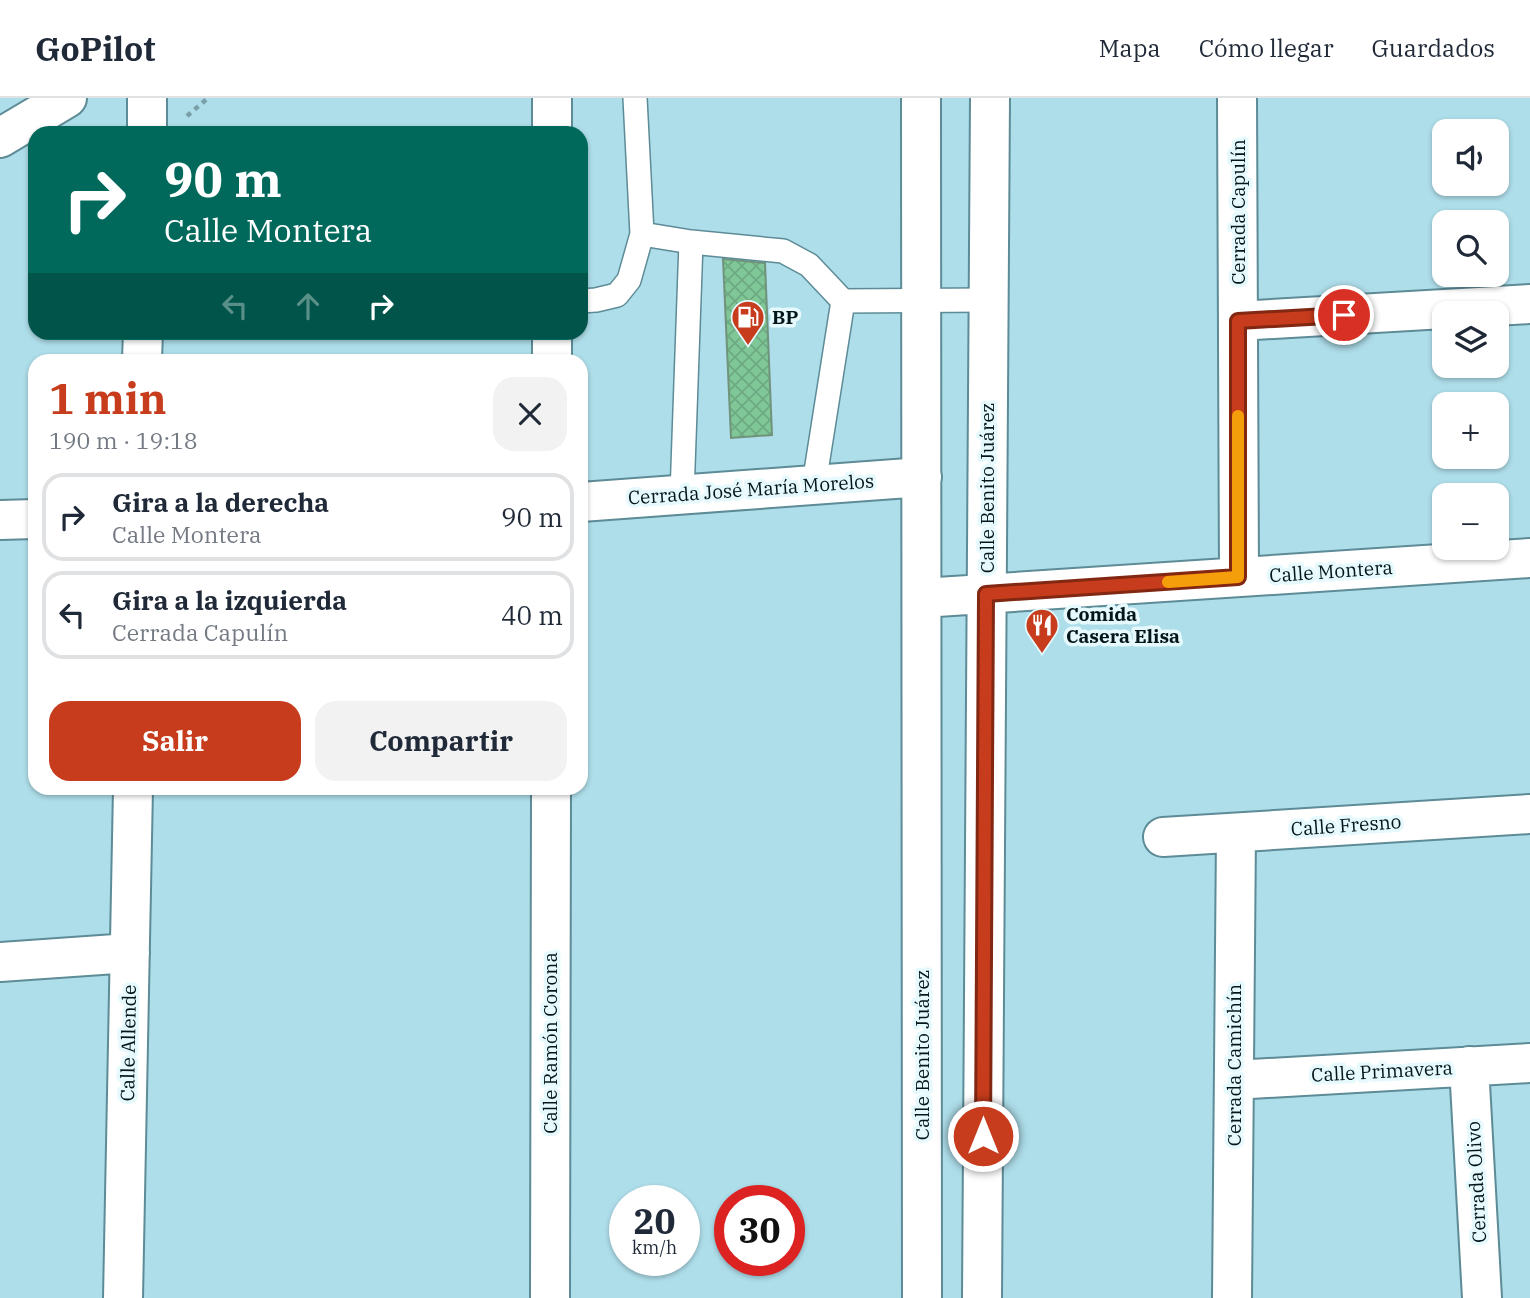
<!DOCTYPE html>
<html lang="es">
<head>
<meta charset="utf-8">
<style>
	body { margin:0; font-family:"IBM Plex Serif",serif; background:#f2f2f3; color:#1f2937; height:100vh; display:flex; flex-direction:column; font-size:26px; white-space:nowrap }
	* { box-sizing:border-box; margin:0 }
	p { font-size:23px; color:#747a83 }
	.icon { flex:none; width:38px; height:38px; fill:none; stroke:currentColor; stroke-width:2; stroke-linecap:round; stroke-linejoin:round }
	.map { position:relative; flex:1; overflow:hidden }
	.panel { position:absolute; left:28px; top:256px; width:560px; height:441px; display:flex; flex-direction:column; background:#fff; border-radius:21px; box-shadow:0 2px 5px #0004 }
	.panel>* { flex:none }
	.top-card { position:absolute; left:28px; top:28px; width:560px; height:214px; border-radius:21px; box-shadow:0 2px 5px #0004; background:#00695c; color:#fff; overflow:hidden }
	.buttons { position:absolute; left:1432px; top:21px; display:grid; gap:14px }
	.buttons a { display:grid; place-items:center; width:77px; height:77px; border-radius:14px; background:#fff; box-shadow:0 2px 5px #0004; font-size:35px }
	.speed { position:absolute; left:609px; top:1087px; display:flex; gap:14px; font-size:35px; font-weight:700; text-align:center }
	.speed>* { display:grid; place-content:center; width:91px; height:91px; border-radius:50%; background:#fff; box-shadow:0 2px 5px #0004; line-height:1 }
	.speed small { font-size:18px; font-weight:400 }
	.speed .limit { border:10px solid #d22; background:#fff; color:#111 }
	.pin { position:absolute; display:grid; place-items:center; width:60px; height:60px; color:#fff; margin:-30px; border:4px solid #fff; border-radius:50%; box-shadow:0 2px 7px #0007 }
	.me { position:absolute; width:77px; margin:-38px; rotate:0deg; stroke-linejoin:round; filter:drop-shadow(0 0 5px #0008) }
	.turn { display:flex; align-items:center; gap:24px; height:147px; padding:0 21px; font-size:32px }
	.turn .icon { width:91px; height:91px; stroke-width:2.5 }
	.turn b { display:block; font-size:49px; line-height:60px }
	.lanes { display:flex; align-items:center; height:66px; padding:0 21px; background:#0003; justify-content:center; gap:35px; direction:ltr }
	.lanes .off { opacity:.35 }
	.round { display:grid; place-items:center; flex:none; width:74px; height:74px; border-radius:21px; background:#f2f2f3 }
	.headline { display:flex; align-items:center; justify-content:space-between; height:119px; padding:0 21px }
	h1 { font-size:42px; font-weight:800; line-height:52px; color:#c63c1c }
	.primary-button { display:flex; gap:14px; margin-top:auto; padding:14px 21px }
	.primary-button a { flex:1; height:80px; border-radius:21px; background:#c63c1c; color:#fff; font-size:28px; font-weight:800; line-height:80px; text-align:center }
	.primary-button a+a { background:#f2f2f3; color:#1f2937 }
	ul { padding:0; list-style:none }
	li { display:flex; align-items:center; gap:21px; height:88px; margin:0 14px 10px; padding:0 7px; border:4px solid #e0e1e3; border-radius:21px }
	li div { flex:1 }
	li b { display:block; font-size:26px }
	li em { font-style:normal }
	header { display:flex; align-items:center; gap:42px; box-sizing:border-box; height:98px; padding:0 35px; background:#fff; border-bottom:2px solid #e0e1e3 }
	header strong { font-size:33px }
	nav { display:flex; gap:38px; margin-inline-start:auto; font-size:24px }
	.map>svg:first-child { display:block }
	.building { fill:url(#building-cross-hatch); stroke:#70937b; stroke-width:2 }
	.lines { fill:none; stroke-linecap:round; stroke-linejoin:round }
	.service-casing { stroke:#5d8b96; stroke-width:26 }
	.minor-casing { stroke:#5d8b96; stroke-width:42 }
	.path { stroke:#799fa9; stroke-width:4.5; stroke-dasharray:5 5; stroke-linecap:butt }
	.service { stroke:#fff; stroke-width:23 }
	.minor { stroke:#fff; stroke-width:38 }
	.route-casing { stroke:#812712; stroke-width:18 }
	.route { stroke:#c63c1c; stroke-width:12 }
	.slow { stroke:#f59e0b; stroke-width:12 }
	.labels { text-anchor:middle; stroke-width:7; stroke-linejoin:round; paint-order:stroke }
	.street-label { font-size:19px; fill:#04161a; stroke:#e6fafe }
	.poi-label { font-size:19px; font-weight:bold; fill:#04161a; stroke:#e6fafe; text-anchor:start }
</style>
</head>
<body>
<header>
<strong>GoPilot</strong>
<nav><a>Mapa</a><a>Cómo llegar</a><a>Guardados</a></nav>
</header>
<div class="map">
<svg width="1530" height="1200" viewBox="0 0 1530 1200">
	<defs>
		<pattern id="building-cross-hatch" width="8" height="8" patternUnits="userSpaceOnUse" patternTransform="scale(1.75)"><rect width="8" height="8" fill="#80c797"/><path d="M0 0l8 8M0 8l8-8" fill="none" stroke="#6daa82"/></pattern>
	</defs>
	<rect width="100%" height="100%" fill="#aedeea"/>
	<path class="building" d="M 723,161 L 765,165 L 772,337 L 731,340 Z"/>
	<g class="lines">
		<defs>
			<path id="service" d="M 642,136 L 691,144 L 783,153 L 809,167 L 843,203 L 814,386
				M 581,203 L 596,202 L 617,197 L 629,182 L 642,136 L 635,0
				M 843,203 L 988,202
				M 682,397 L 691,144"/>
			<path id="minor" d="M 921,0 L 922,1200
				M 1237,0 L 1239,479
				M 147,35 L 147,0
				M 552,35 L 552,0
				M 0,40 L 67,0
				M 1238,223 L 1530,206
				M 142,262 L 143,234
				M 552,262 L 552,234
				M 581,404 L 922,379
				M 0,422 L 35,421
				M 922,500 L 1530,460
				M 1163,739 L 1530,716
				M 0,864 L 130,855
				M 1469,968 L 1482,1200
				M 1234,982 L 1530,965
				M 123,1200 L 133,690
				M 550,1200 L 551,690
				M 982,1200 L 990,0
				M 1232,1200 L 1236,735"/>
		</defs>
		<use href="#service" class="service-casing"/>
		<use href="#minor" class="minor-casing"/>
		<path class="path" d="M 187,18 L 208,0"/>
		<use href="#service" class="service"/>
		<use href="#minor" class="minor"/>
	</g>
	<g class="lines">
		<defs>
			<path id="route" d="M 983,1038 L 986,496 L 1238,479 L 1238,223 L 1344,217"/>
		</defs>
		<use href="#route" class="route-casing"/>
		<use href="#route" class="route"/>
		<path class="slow" d="M 1168,484 L 1238,479 L 1238,318"/>
	</g>
	<defs>
		<symbol id="fuel-pin" viewBox="-11 -11 22 30"><path d="M0 17L-7.5 6A9.5 9.5 0 1 1 7.5 6Z" fill="#c63c1c" stroke="#e6fafe"/><path d="M-5.5-6h7V0h2V4h1.3V-2.5L3-4.5l.8-.8L6-3V5H2.5V1h-1V6h-7ZM-4.2-4.7v3.2H.2V-4.7Z" fill="#fff"/></symbol>
		<symbol id="restaurant-pin" viewBox="-11 -11 22 30"><path d="M0 17L-7.5 6A9.5 9.5 0 1 1 7.5 6Z" fill="#c63c1c" stroke="#e6fafe"/><path d="M-5-6h1v4h1v-4h1v4h1v-4h1v5L-1.5 .5V6h-2V.5L-5-1ZM5-6V6H3V1.5H1.5Q1.5-4 5-6Z" fill="#fff"/></symbol>
	</defs>
	<g fill-rule="evenodd">
		<use href="#fuel-pin" x="729" y="200" width="38" height="52"/>
		<use href="#restaurant-pin" x="1023" y="508" width="38" height="52"/>
	</g>
	<g class="labels">
		<g class="street-label">
			<text transform="translate(1238 114) rotate(-90)" y="7">Cerrada Capulín</text>
			<text transform="translate(987 390) rotate(-90)" y="7">Calle Benito Juárez</text>
			<text transform="translate(751 391) rotate(-4)" y="7">Cerrada José María Morelos</text>
			<text transform="translate(1331 473) rotate(-4)" y="7">Calle Montera</text>
			<text transform="translate(1346 727) rotate(-4)" y="7">Calle Fresno</text>
			<text transform="translate(128 945) rotate(-89)" y="7">Calle Allende</text>
			<text transform="translate(550 945) rotate(-90)" y="7">Calle Ramón Corona</text>
			<text transform="translate(922 957) rotate(-90)" y="7">Calle Benito Juárez</text>
			<text transform="translate(1234 967) rotate(-90)" y="7">Cerrada Camichín</text>
			<text transform="translate(1382 973) rotate(-3)" y="7">Calle Primavera</text>
			<text transform="translate(1476 1084) rotate(-93)" y="7">Cerrada Olivo</text>
		</g>
		<g class="poi-label">
			<text x="772" y="226">BP</text>
			<text x="1066" y="523">Comida<tspan x="1066" dy="22">Casera Elisa</tspan></text>
		</g>
	</g>
</svg>
<div class="buttons">
<a><svg class="icon" aria-label="sound" viewBox="0 0 24 24"><path d="M4 9h4l5-4v14l-5-4H4zM17 9q2 3 0 6"/></svg></a>
<a><svg class="icon" aria-label="search" viewBox="0 0 24 24"><circle cx="10" cy="10" r="6"/><path d="M15 15l6 6"/></svg></a>
<a><svg class="icon" aria-label="layers" viewBox="0 0 24 24"><path d="M12 4l9 5-9 5-9-5zM3 14l9 5 9-5"/></svg></a>
<a>+</a>
<a>−</a>
</div>
<div class="speed"><div>20<small>km/h</small></div><div class="limit">30</div></div>
<div class="pin" style="left:1344px;top:217px;background:#d93025"><svg class="icon" aria-label="arrive" viewBox="0 0 24 24"><path d="M6 21V4h12l-3 4 3 4H6"/></svg></div>
<svg class="me" style="left:983px;top:1038px" viewBox="-20 -20 40 40"><circle r="17" fill="#c63c1c" stroke="#fff" stroke-width="3"/><path d="M0-11L8 9 0 5-8 9z" fill="#fff"/></svg>
<div class="top-card">
<div class="turn"><svg class="icon" aria-label="right" viewBox="0 0 24 24"><path d="M7 20v-9h11M14 6l5 5-5 5"/></svg><div><b>90 m</b>Calle Montera</div></div>
<div class="lanes"><svg class="icon off" aria-label="left" viewBox="0 0 24 24"><path d="M17 20v-9H6M10 6l-5 5 5 5"/></svg><svg class="icon off" aria-label="ahead" viewBox="0 0 24 24"><path d="M12 20V5M6 11l6-6 6 6"/></svg><svg class="icon" aria-label="right" viewBox="0 0 24 24"><path d="M7 20v-9h11M14 6l5 5-5 5"/></svg></div>
</div>
<section class="panel">
<div class="headline"><div><h1>1 min</h1><p>190 m · 19:18</p></div><a class="round"><svg class="icon" aria-label="close" viewBox="0 0 24 24"><path d="M6 6l12 12M18 6L6 18"/></svg></a></div>
<ul>
<li><svg class="icon" aria-label="right" viewBox="0 0 24 24"><path d="M7 20v-9h11M14 6l5 5-5 5"/></svg><div><b>Gira a la derecha</b><p>Calle Montera</p></div><em>90 m</em></li>
<li><svg class="icon" aria-label="left" viewBox="0 0 24 24"><path d="M17 20v-9H6M10 6l-5 5 5 5"/></svg><div><b>Gira a la izquierda</b><p>Cerrada Capulín</p></div><em>40 m</em></li>
</ul>
<div class="primary-button"><a>Salir</a><a>Compartir</a></div>
</section>
</div>
</body>
</html>
